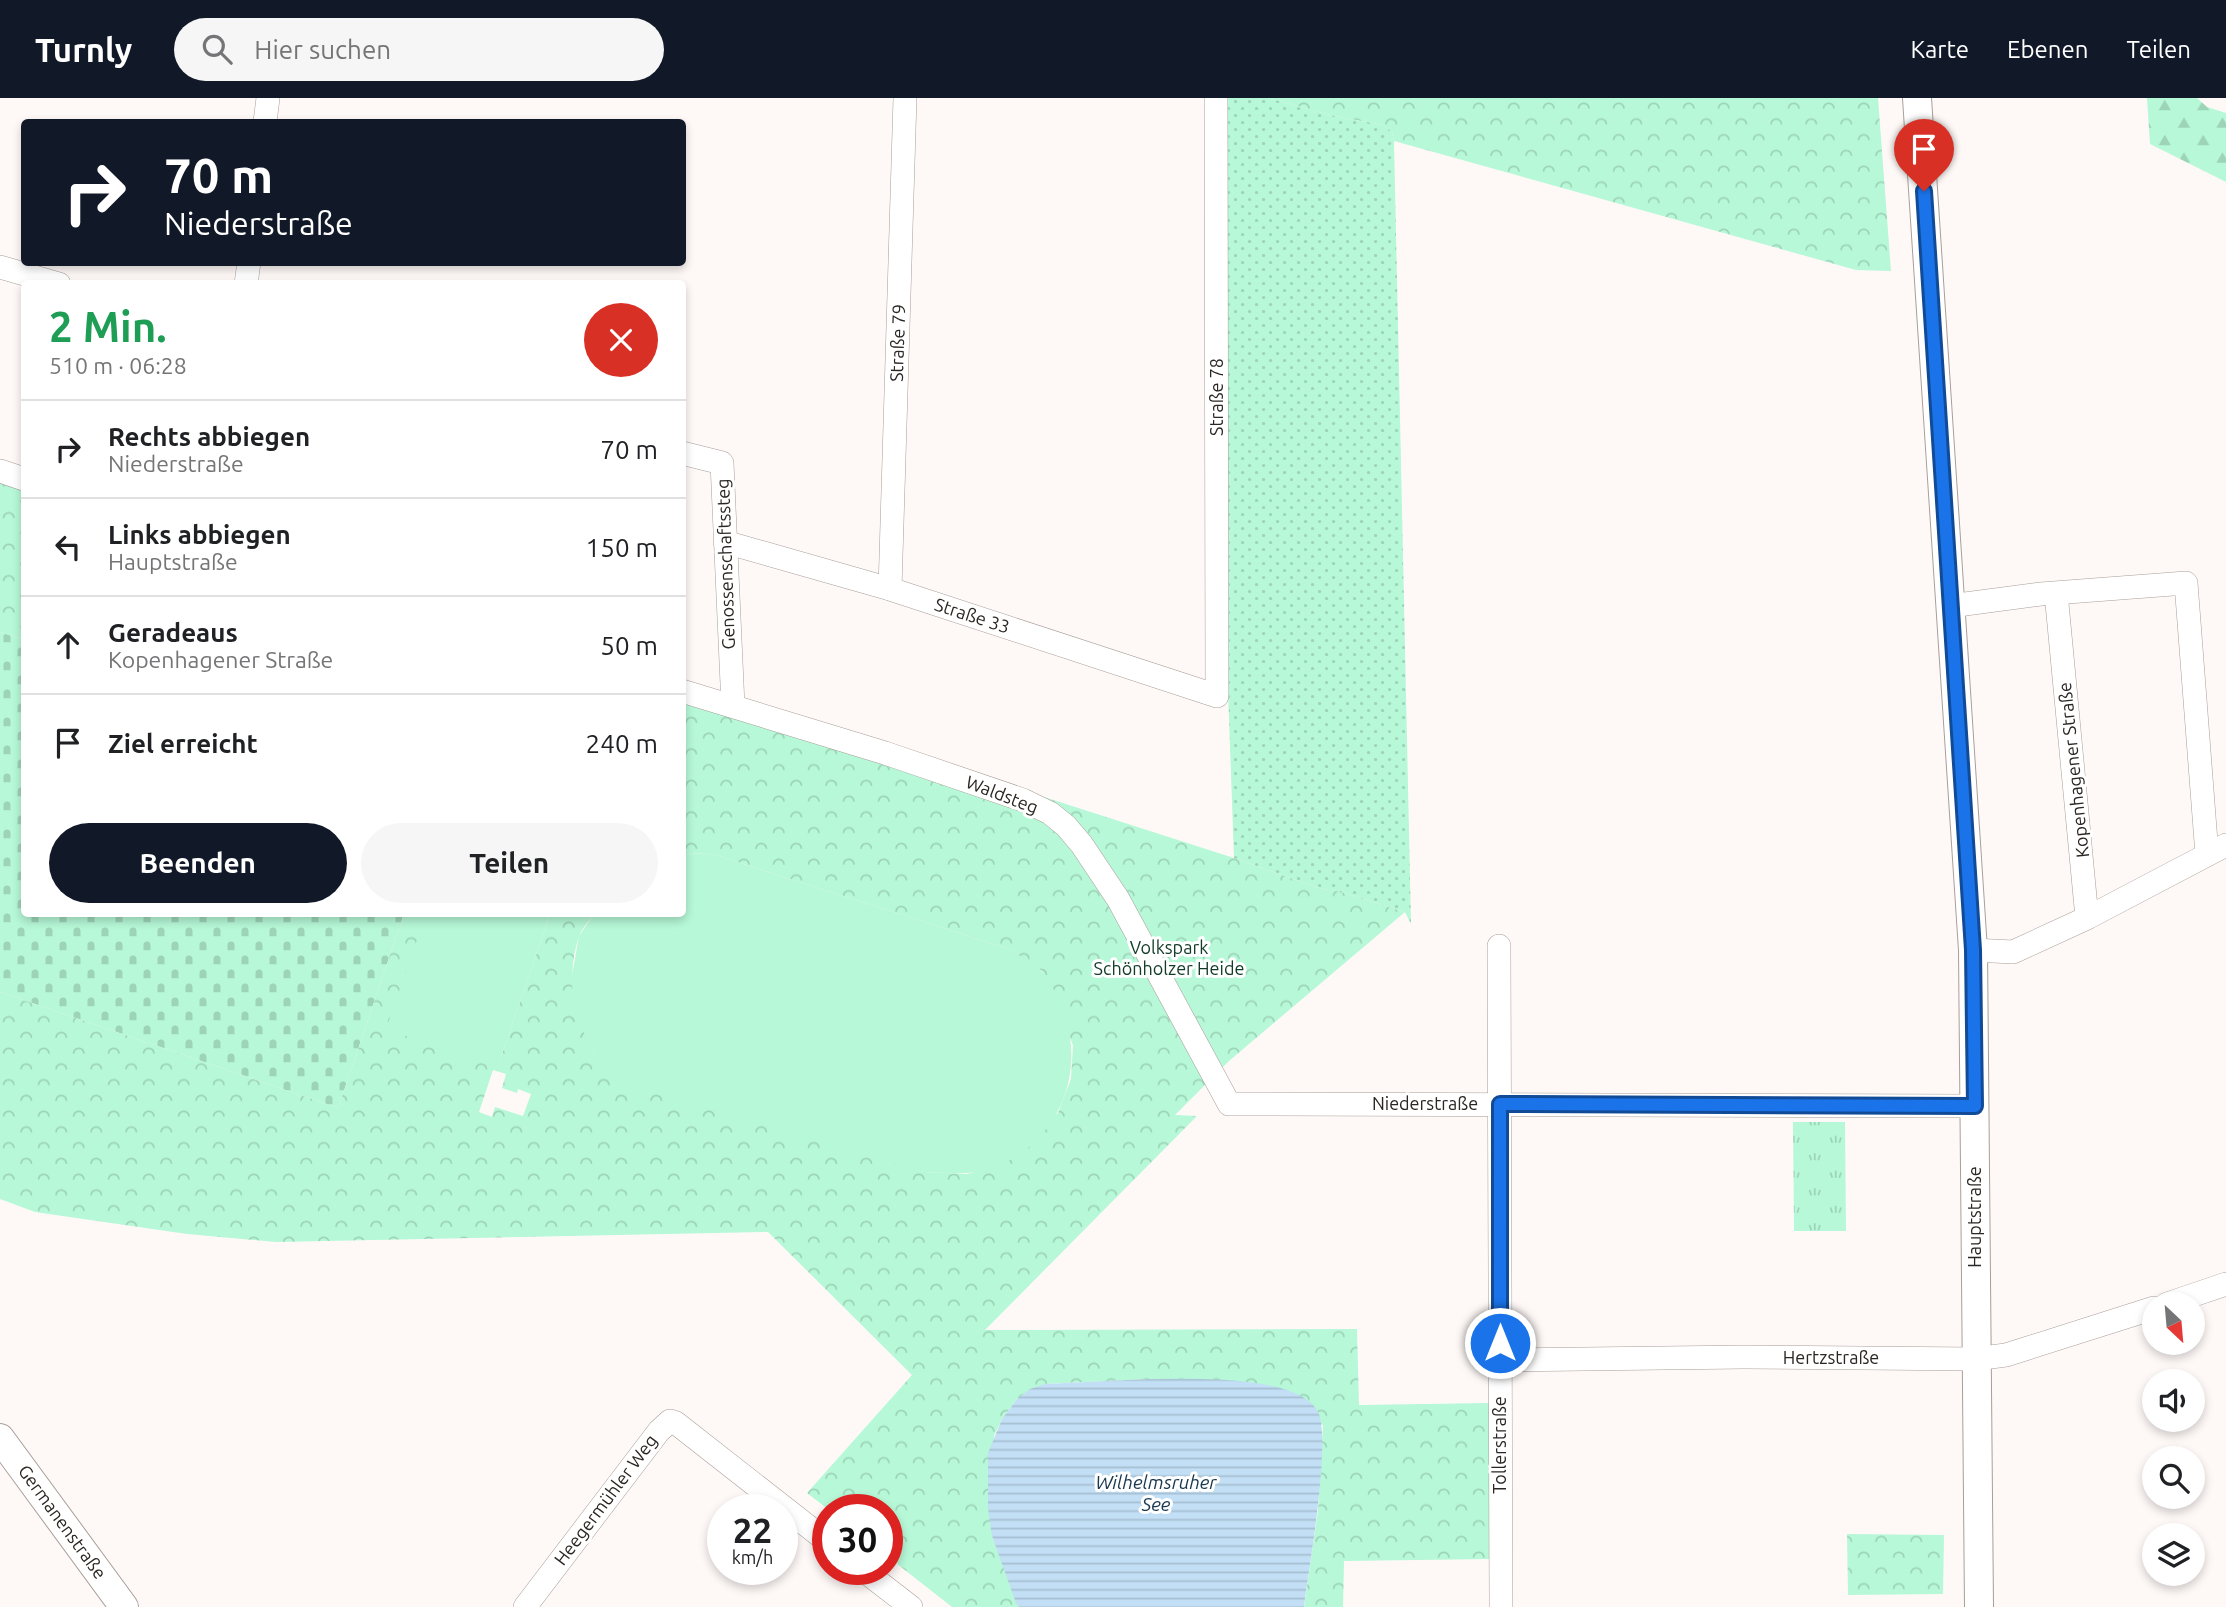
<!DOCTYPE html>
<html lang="de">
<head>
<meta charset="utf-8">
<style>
	body { margin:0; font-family:Ubuntu,sans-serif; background:#f6f6f6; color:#202124; height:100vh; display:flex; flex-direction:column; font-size:26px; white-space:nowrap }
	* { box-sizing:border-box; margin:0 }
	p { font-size:23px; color:#757577 }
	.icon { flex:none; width:38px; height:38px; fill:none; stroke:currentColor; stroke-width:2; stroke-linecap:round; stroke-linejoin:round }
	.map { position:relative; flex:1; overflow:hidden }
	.panel { position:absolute; left:21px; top:182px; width:665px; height:637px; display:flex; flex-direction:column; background:#fff; border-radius:7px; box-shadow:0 4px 10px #0003 }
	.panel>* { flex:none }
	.top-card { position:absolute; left:21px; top:21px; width:665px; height:147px; border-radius:7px; box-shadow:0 4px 10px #0003; background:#111827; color:#fff; overflow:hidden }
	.needle { width:46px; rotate:154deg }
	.fabs { position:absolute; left:2142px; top:1194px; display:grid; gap:14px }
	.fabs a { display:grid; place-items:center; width:63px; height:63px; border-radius:50%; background:#fff; box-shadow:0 4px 10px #0003; font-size:35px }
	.speed { position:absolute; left:707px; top:1396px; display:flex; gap:14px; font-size:35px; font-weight:700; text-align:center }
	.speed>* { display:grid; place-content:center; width:91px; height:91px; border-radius:50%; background:#fff; box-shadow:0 4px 10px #0003; line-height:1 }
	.speed small { font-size:18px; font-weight:400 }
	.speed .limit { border:10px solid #d22; background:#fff; color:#111 }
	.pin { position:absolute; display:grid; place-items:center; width:60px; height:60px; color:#fff; margin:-72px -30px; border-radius:50% 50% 50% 0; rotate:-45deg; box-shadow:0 0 7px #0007 }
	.pin .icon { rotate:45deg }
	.me { position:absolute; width:77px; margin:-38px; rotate:0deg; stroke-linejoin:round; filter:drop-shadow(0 0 5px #0008) }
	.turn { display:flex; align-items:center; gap:24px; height:147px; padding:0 28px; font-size:32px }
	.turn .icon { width:91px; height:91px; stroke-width:2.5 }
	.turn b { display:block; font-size:49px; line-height:60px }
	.round { display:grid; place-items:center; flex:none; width:74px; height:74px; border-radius:37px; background:#f6f6f6 }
	.headline { display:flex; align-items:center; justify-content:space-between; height:119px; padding:0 28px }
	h1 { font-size:42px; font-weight:600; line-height:52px; color:#1e9e55 }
	.button { display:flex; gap:14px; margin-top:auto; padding:14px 28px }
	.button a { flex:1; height:80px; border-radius:42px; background:#111827; color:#fff; font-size:28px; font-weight:600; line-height:80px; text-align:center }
	.button a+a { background:#f6f6f6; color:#202124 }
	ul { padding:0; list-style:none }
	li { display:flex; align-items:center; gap:21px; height:98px; padding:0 28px; border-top:2px solid #e0e0e0 }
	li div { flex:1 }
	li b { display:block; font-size:26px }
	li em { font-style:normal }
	header { display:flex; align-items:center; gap:42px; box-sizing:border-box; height:98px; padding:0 35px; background:#111827; color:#fff }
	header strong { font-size:33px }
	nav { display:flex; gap:38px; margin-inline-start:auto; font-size:24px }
	.search { width:490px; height:63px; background:#f6f6f6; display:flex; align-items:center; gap:18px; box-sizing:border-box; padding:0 24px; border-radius:38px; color:#757577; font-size:26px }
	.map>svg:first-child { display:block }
	.grass { fill:url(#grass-tufts) }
	.forest { fill:url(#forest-firs) }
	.cemetery { fill:url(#cemetery-stones) }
	.park { fill:url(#park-crowns); fill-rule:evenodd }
	.garden { fill:url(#garden-dots) }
	.pitch { fill:#b6f8d7 }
	.water { fill:url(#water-rules) }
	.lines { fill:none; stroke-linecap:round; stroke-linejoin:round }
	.minor-casing { stroke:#a99e98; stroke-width:24 }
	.major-casing { stroke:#a99e98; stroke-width:30 }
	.minor { stroke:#fff; stroke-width:23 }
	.major { stroke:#fff; stroke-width:28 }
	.route-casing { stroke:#114b97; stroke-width:18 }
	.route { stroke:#1a73e8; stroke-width:12 }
	.labels { text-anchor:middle; stroke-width:6; stroke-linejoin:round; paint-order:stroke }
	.street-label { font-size:18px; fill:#2a2623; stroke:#fff }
	.park-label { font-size:18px; fill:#123b29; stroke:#fff }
	.water-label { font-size:19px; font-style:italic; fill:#18384f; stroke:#fff }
</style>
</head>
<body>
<header>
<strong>Turnly</strong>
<div class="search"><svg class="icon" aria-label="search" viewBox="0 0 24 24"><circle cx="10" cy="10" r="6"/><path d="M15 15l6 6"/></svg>Hier suchen</div>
<nav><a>Karte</a><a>Ebenen</a><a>Teilen</a></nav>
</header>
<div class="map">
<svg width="2226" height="1509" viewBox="0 0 2226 1509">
	<defs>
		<pattern id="grass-tufts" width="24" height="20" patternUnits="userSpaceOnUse" patternTransform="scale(1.75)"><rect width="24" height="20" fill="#b6f8d7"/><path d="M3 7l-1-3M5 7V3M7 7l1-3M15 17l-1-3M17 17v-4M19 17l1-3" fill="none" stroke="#9dd4b8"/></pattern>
		<pattern id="forest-firs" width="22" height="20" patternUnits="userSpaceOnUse" patternTransform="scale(1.75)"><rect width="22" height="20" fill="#b6f8d7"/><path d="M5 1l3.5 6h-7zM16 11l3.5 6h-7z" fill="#9dd4b8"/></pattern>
		<pattern id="cemetery-stones" width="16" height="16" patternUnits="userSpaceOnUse" patternTransform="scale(1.75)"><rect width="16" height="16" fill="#b6f8d7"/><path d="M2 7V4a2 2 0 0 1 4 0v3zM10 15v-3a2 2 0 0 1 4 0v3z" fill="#9dd4b8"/></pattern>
		<pattern id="park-crowns" width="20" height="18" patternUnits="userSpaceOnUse" patternTransform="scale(1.75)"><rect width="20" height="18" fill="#b6f8d7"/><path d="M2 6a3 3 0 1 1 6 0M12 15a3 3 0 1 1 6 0" fill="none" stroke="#9dd4b8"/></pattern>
		<pattern id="garden-dots" width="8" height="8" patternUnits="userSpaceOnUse" patternTransform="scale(1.75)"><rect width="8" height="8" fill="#b6f8d7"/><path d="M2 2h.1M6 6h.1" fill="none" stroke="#9dd4b8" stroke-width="1.8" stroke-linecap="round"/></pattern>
		<pattern id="water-rules" width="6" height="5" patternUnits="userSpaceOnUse" patternTransform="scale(1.75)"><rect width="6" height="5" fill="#c2dff5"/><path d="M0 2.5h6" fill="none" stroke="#a7bfd2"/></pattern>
	</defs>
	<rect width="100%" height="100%" fill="#fef9f7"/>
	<path class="grass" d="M 1793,1024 L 1845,1024 L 1846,1133 L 1794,1133 Z"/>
	<path class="forest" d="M 2147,0 L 2197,0 L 2207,9 L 2226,15 L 2226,84 L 2150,46 Z"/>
	<path class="cemetery" d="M 0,534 L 24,542 L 24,816 L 404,816 L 338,1010 L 0,894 Z"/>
	<path class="park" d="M 1268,0 L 1878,0 L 1891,173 L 1856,172 L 1394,43 L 1392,34 L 1383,27 L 1334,18 Z
		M 0,382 L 24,390 L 24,542 L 0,534 Z
		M 683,600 L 1007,687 L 1234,760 L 1322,791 L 1337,793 L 1405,814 L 1229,963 L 1175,1017 L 1197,1018 L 985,1232 L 1357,1231 L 1359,1307 L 1490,1305 L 1491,1461 L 1344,1463 L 1343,1509 L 1304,1509 L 1318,1412 L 1323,1327 L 1148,1281 L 1045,1286 L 1017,1301 L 1002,1321 L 994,1338 L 992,1438 L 1019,1509 L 952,1509 L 887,1458 L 887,1412 L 829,1412 L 807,1395 L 912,1277 L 768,1134 L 276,1144 L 187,1136 L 35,1114 L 0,1101 L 0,894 L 338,1010 L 404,816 L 426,816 L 500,962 L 550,816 L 594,816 C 589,823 581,831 579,839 C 564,880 577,920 595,957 L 924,1074 L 967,1076 L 997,1068 L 1058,1015 L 1071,981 L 1073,947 L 1042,873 L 1009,851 L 709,755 L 683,756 ZM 493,972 L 506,976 L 502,990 L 517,995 L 518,991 L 531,996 L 523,1018 L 495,1009 L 492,1019 L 479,1014 Z
		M 1847,1436 L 1944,1437 L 1943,1496 L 1848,1497 Z"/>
	<path class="garden" d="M 1225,0 L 1268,0 L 1334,18 L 1383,27 L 1392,34 L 1394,43 L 1411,826 L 1405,814 L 1337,793 L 1322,791 L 1234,760 L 1225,507 L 1228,341 Z"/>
	<path class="pitch" d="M 709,755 L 1009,851 C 1019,858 1036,865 1043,875 C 1093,941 1076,1034 998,1068 C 974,1078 949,1075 924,1074 L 632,989 L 595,957 L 580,927 L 571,883 L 579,838 L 594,816 L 682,816 L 683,756 Z
		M 426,816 L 550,816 L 500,962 L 488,967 L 386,931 Z"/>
	<path class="water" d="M 1148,1281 C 1187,1281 1294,1276 1317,1312 C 1333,1336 1308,1475 1304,1509 L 1019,1509 L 1016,1505 L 992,1438 L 988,1410 L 988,1355 L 1002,1321 L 1017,1301 L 1030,1291 L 1045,1286 Z"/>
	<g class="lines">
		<defs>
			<path id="minor" d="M 265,24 L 268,0
				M 0,169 L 59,186
				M 246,186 L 249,164
				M 682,355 L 722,365 L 733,608
				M 0,373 L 24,381
				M 725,444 L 890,491 L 1217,598 L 1216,0
				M 890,491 L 905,0
				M 2056,495 L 2087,820
				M 1950,508 L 2041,496 L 2186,485 L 2207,757
				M 682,593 L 885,655 L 1023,702 L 1050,715 L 1066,728 L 1082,747 L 1118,801 L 1229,1006 L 1975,1008
				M 1499,848 L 1501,1509
				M 1973,852 L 2013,854 L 2087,820 L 2226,747
				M 2167,1206 L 2226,1186
				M 1500,1262 L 1744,1259 L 1975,1261 L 2006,1257 L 2154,1210
				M 863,1472 L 911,1509
				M 525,1509 L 659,1333 L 670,1323 L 676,1325 L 828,1444"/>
			<path id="major" d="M 1917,0 L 1973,852 L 1979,1509
				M 0,1340 L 124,1509"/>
		</defs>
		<use href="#minor" class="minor-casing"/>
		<use href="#major" class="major-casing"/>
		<use href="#minor" class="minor"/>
		<use href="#major" class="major"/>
	</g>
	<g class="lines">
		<defs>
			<path id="route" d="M 1500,1245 L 1500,1006 L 1975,1008 L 1973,852 L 1924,93"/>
		</defs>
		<use href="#route" class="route-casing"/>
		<use href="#route" class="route"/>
	</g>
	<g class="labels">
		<g class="street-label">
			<text transform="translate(898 245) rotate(-88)" y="6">Straße 79</text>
			<text transform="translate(1217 299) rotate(-90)" y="6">Straße 78</text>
			<text transform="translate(726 466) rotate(-92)" y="6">Genossenschaftssteg</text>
			<text transform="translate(972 518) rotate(18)" y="6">Straße 33</text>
			<text transform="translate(2074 672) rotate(-96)" y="6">Kopenhagener Straße</text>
			<text transform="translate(1002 697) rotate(21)" y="6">Waldsteg</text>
			<text x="1425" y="1012">Niederstraße</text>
			<text transform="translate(1975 1119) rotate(-90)" y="6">Hauptstraße</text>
			<text x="1831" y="1266">Hertzstraße</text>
			<text transform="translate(1500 1347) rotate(-90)" y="6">Tollerstraße</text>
			<text transform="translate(606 1402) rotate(-53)" y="6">Heegermühler Weg</text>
			<text transform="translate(62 1424) rotate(54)" y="6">Germanenstraße</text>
		</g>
		<g class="park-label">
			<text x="1169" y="856">Volkspark<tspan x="1169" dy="21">Schönholzer Heide</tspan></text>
		</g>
		<g class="water-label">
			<text x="1156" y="1391">Wilhelmsruher<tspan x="1156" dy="22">See</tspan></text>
		</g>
	</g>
</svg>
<div class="fabs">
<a><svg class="needle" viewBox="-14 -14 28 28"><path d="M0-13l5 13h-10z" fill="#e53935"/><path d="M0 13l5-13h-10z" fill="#757577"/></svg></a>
<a><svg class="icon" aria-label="sound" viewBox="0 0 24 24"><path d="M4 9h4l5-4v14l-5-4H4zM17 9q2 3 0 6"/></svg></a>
<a><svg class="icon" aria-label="search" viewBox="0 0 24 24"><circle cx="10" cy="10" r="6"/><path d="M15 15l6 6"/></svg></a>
<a><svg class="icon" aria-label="layers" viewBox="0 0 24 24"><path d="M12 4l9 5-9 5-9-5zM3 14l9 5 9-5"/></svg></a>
</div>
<div class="speed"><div>22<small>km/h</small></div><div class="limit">30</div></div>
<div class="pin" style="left:1924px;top:93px;background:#d93025"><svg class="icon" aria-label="arrive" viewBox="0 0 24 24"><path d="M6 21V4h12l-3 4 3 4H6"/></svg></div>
<svg class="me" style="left:1500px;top:1245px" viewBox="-20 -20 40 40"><circle r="17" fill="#1a73e8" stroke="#fff" stroke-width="3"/><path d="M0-11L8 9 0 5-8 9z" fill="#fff"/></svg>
<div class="top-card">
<div class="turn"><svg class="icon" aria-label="right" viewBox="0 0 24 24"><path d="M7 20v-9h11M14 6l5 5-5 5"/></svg><div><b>70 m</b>Niederstraße</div></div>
</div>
<section class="panel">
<div class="headline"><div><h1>2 Min.</h1><p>510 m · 06:28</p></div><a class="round" style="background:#d93025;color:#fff"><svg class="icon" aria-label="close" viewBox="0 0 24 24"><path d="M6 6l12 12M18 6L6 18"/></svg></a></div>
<ul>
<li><svg class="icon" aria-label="right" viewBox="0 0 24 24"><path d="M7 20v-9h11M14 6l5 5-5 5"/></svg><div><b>Rechts abbiegen</b><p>Niederstraße</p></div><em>70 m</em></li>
<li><svg class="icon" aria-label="left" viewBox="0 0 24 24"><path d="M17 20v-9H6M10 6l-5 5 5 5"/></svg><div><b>Links abbiegen</b><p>Hauptstraße</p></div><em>150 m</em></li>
<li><svg class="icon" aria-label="ahead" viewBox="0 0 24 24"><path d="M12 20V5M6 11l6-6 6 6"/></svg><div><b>Geradeaus</b><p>Kopenhagener Straße</p></div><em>50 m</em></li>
<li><svg class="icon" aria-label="arrive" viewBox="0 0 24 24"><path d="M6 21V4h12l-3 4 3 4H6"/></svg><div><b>Ziel erreicht</b></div><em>240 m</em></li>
</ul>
<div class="button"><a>Beenden</a><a>Teilen</a></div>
</section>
</div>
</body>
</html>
